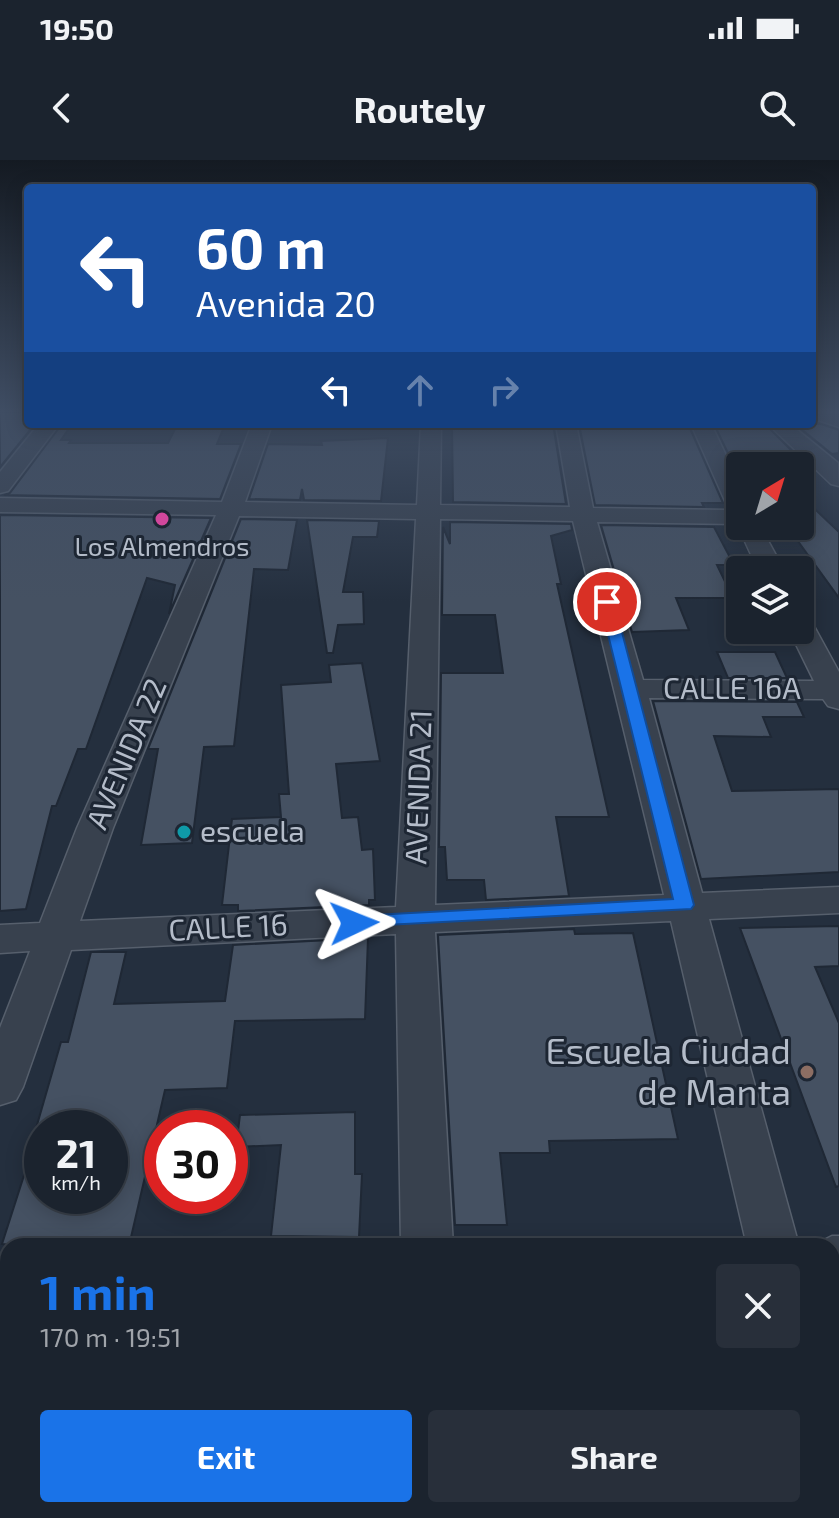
<!DOCTYPE html>
<html lang="en">
<head>
<meta charset="utf-8">
<style>
	body { margin:0; font-family:"Exo 2",sans-serif; background:#282f3a; color:#f1f3f6; height:100vh; display:flex; flex-direction:column; font-size:30px; white-space:nowrap }
	* { box-sizing:border-box; margin:0 }
	p { font-size:26px; color:#a0a4aa }
	.icon { flex:none; width:44px; height:44px; fill:none; stroke:currentColor; stroke-width:2; stroke-linecap:round; stroke-linejoin:round }
	.map { position:relative; flex:1; overflow:hidden }
	.sheet { position:absolute; left:0px; top:1078px; width:840px; height:280px; display:flex; flex-direction:column; background:#1b232e; border-radius:24px 24px 0 0; box-shadow:0 4px 20px #0003,0 0 0 2px #39404a }
	.sheet>* { flex:none }
	.hud { position:absolute; left:24px; top:24px; width:792px; height:244px; border-radius:8px; box-shadow:0 4px 20px #0003,0 0 0 2px #39404a; background:#1a4fa0; color:#fff; overflow:hidden }
	.needle { width:52px; rotate:38deg }
	.fabs { position:absolute; left:726px; top:292px; display:grid; gap:16px }
	.fabs a { display:grid; place-items:center; width:88px; height:88px; border-radius:8px; background:#1b232e; box-shadow:0 4px 20px #0003,0 0 0 2px #39404a; font-size:40px }
	.speed { position:absolute; left:24px; top:950px; display:flex; gap:16px; font-size:40px; font-weight:700; text-align:center }
	.speed>* { display:grid; place-content:center; width:104px; height:104px; border-radius:50%; background:#1b232e; box-shadow:0 4px 20px #0003,0 0 0 2px #39404a; line-height:1 }
	.speed small { font-size:20px; font-weight:400 }
	.speed .limit { border:12px solid #d22; background:#fff; color:#111 }
	.pin { position:absolute; display:grid; place-items:center; width:68px; height:68px; color:#fff; margin:-34px; border:4px solid #fff; border-radius:50%; box-shadow:0 2px 8px #0007 }
	.me { position:absolute; width:88px; margin:-44px; rotate:88deg; stroke-linejoin:round; filter:drop-shadow(0 0 6px #0008) }
	.turn { display:flex; align-items:center; gap:28px; height:168px; padding:0 40px; font-size:36px }
	.turn .icon { width:104px; height:104px; stroke-width:2.5 }
	.turn b { display:block; font-size:56px; line-height:68px }
	.lanes { display:flex; align-items:center; height:76px; padding:0 40px; background:#0003; justify-content:center; gap:40px; direction:ltr }
	.lanes .off { opacity:.35 }
	.round { display:grid; place-items:center; flex:none; width:84px; height:84px; border-radius:8px; background:#282f3a }
	.summary { display:flex; align-items:center; justify-content:space-between; height:136px; padding:0 40px }
	h1 { font-size:48px; font-weight:700; line-height:60px; color:#1a73e8 }
	.cta { display:flex; gap:16px; margin-top:auto; padding:16px 40px }
	.cta a { flex:1; height:92px; border-radius:8px; background:#1a73e8; color:#fff; font-size:32px; font-weight:700; line-height:92px; text-align:center }
	.cta a+a { background:#282f3a; color:#f1f3f6 }
	.status { display:flex; justify-content:space-between; align-items:center; height:56px; padding:0 40px; background:#1b232e; direction:ltr }
	.status svg { height:22px; fill:currentColor }
	header { display:flex; justify-content:space-between; align-items:center; height:104px; padding:0 40px; background:#1b232e; font-size:36px; font-weight:700 }
	.map>svg:first-child { display:block }
	.building { fill:#455162; stroke:#1f2835; stroke-width:2 }
	.lines { fill:none; stroke-linecap:round; stroke-linejoin:round }
	.minor-casing { stroke:#565f6c; stroke-width:3 }
	.minor { fill:#38414e; fill-rule:evenodd }
	.route { fill:#1a73e8; stroke:#114b97; stroke-width:2 }
	.hotel-dot { fill:#d1479c; stroke:#1d2633; stroke-width:3 }
	.culture-dot { fill:#0f9aa8; stroke:#1d2633; stroke-width:3 }
	.education-dot { fill:#8d6e63; stroke:#1d2633; stroke-width:3 }
	.labels { text-anchor:middle; stroke-width:6; stroke-linejoin:round; paint-order:stroke }
	.far-poi-label { font-size:26px; fill:#b4bcc9; stroke:#1d2633 }
	.street-label { font-size:30px; fill:#b4bcc9; stroke:#1d2633 }
	.poi-label { font-size:30px; fill:#b4bcc9; stroke:#1d2633; text-anchor:start }
	.near-poi-label { font-size:36px; fill:#b4bcc9; stroke:#1d2633; text-anchor:end }
</style>
</head>
<body>
<div class="status"><b>19:50</b><svg viewBox="0 0 49 12"><path d="M0 12V9h3v3zM5 12V6h3v6zM10 12V3h3v9zM15 12V0h3v12zM26 1h20v11H26zM47 4h2v5h-2z"/></svg></div>
<header><svg class="icon" aria-label="back" viewBox="0 0 24 24"><path d="M15 5l-7 7 7 7"/></svg>Routely<svg class="icon" aria-label="search" viewBox="0 0 24 24"><circle cx="10" cy="10" r="6"/><path d="M15 15l6 6"/></svg></header>
<div class="map">
<svg width="839" height="1358" viewBox="0 0 839 1358">
	<rect width="100%" height="100%" fill="#242f3e"/>
	<path class="building" d="M 0,252 L 28,252 L 28,264 L 35,264 L 0,307 Z
		M 62,264 L 72,264 L 61,280 L 71,280 L 69,283 L 168,283 L 176,267 L 224,267 L 217,284 L 241,284 L 220,339 L 4,335 L 10,333 Z
		M 452,264 L 553,264 L 566,344 L 453,342 Z
		M 579,264 L 688,264 L 723,343 L 702,343 L 704,347 L 595,345 Z
		M 714,264 L 765,264 L 803,302 L 786,306 L 740,306 L 740,318 Z
		M 795,264 L 821,264 L 839,270 L 839,293 L 832,294 Z
		M 388,278 L 381,341 L 304,340 L 302,329 L 300,340 L 249,339 L 268,284 L 322,285 L 321,281 Z
		M 800,335 L 839,372 L 839,438 L 787,366 L 800,366 Z
		M 0,355 L 211,358 L 169,454 L 175,425 L 147,418 L 86,589 L 78,589 L 56,646 L 52,646 L 26,749 L 0,751 Z
		M 241,359 L 297,360 L 288,410 L 254,409 L 234,586 L 204,587 L 192,683 L 141,685 L 158,589 L 148,589 Z
		M 307,360 L 379,361 L 377,377 L 353,377 L 343,432 L 363,432 L 364,464 L 338,465 L 333,493 L 327,493 Z
		M 450,362 L 571,364 L 572,370 L 551,376 L 561,424 L 557,424 L 609,657 L 556,657 L 569,736 L 486,740 L 484,720 L 447,720 L 445,687 L 439,687 L 441,513 L 503,513 L 495,455 L 442,455 L 443,367 L 450,384 Z
		M 601,365 L 714,367 L 734,405 L 717,405 L 733,438 L 676,438 L 689,470 L 632,472 Z
		M 717,492 L 775,492 L 787,518 L 728,518 Z
		M 362,503 L 380,601 L 336,604 L 342,658 L 358,657 L 362,690 L 373,689 L 375,740 L 369,740 L 369,745 L 238,751 L 238,745 L 222,745 L 232,659 L 281,657 L 279,634 L 289,634 L 281,525 L 331,522 L 329,505 Z
		M 653,541 L 797,542 L 804,557 L 763,557 L 771,577 L 714,576 L 732,631 L 839,629 L 839,712 L 701,719 Z
		M 839,766 L 839,806 L 815,807 L 839,863 L 839,1026 L 836,1027 L 740,768 Z
		M 574,769 L 575,774 L 633,773 L 678,979 L 549,981 L 550,993 L 500,993 L 507,1065 L 455,1065 L 438,775 Z
		M 368,778 L 365,859 L 235,861 L 227,928 L 165,930 L 129,1086 L 2,1084 L 36,978 L 42,979 L 42,1036 L 110,1036 L 110,963 L 37,965 L 61,882 L 68,882 L 91,792 L 126,792 L 114,844 L 225,841 L 233,785 Z
		M 355,952 L 355,1014 L 362,1014 L 359,1077 L 271,1076 L 281,985 L 236,987 L 240,955 Z"/>
	<g class="lines">
		<defs>
			<path id="minor" d="M 812,251 L 839,254 L 839,267 L 812,258 Z
				M 39,264 L 59,264 L 8,331 L 0,333 L 0,312 Z
				M 252,264 L 272,264 L 245,342 L 417,345 L 421,264 L 441,264 L 440,345 L 570,347 L 556,264 L 576,264 L 593,348 L 729,350 L 691,264 L 711,264 L 740,325 L 740,366 L 760,366 L 784,410 L 758,410 L 737,364 L 597,362 L 643,520 L 814,521 L 789,470 L 800,470 L 800,457 L 810,459 L 839,512 L 839,549 L 828,546 L 823,539 L 649,538 L 702,733 L 839,727 L 839,753 L 709,759 L 799,1086 L 747,1086 L 671,761 L 435,772 L 453,1086 L 401,1086 L 396,774 L 71,790 L 23,927 L 16,940 L 0,945 L 0,868 L 30,791 L 0,793 L 0,765 L 40,763 L 77,668 L 216,355 L 0,352 L 0,338 L 222,342 ZM 239,356 L 416,359 L 396,747 L 80,761 L 113,668 ZM 440,359 L 573,361 L 664,735 L 435,745 Z
				M 768,264 L 790,264 L 838,303 L 839,326 L 831,324 Z
				M 832,1076 L 839,1076 L 839,1124 L 832,1124 L 832,1086 L 812,1086 Z
				M 0,1108 L 8,1108 L 8,1158 L 0,1158 Z
				M 832,1303 L 839,1306 L 839,1358 L 806,1358 L 804,1350 L 832,1350 Z
				M 124,1350 L 186,1350 L 185,1358 L 123,1358 Z
				M 390,1350 L 452,1350 L 452,1358 L 390,1358 Z"/>
		</defs>
		<use href="#minor" class="minor-casing"/>
		<use href="#minor" class="minor"/>
	</g>
	<linearGradient id="sky" x2="0" y2="1"><stop stop-color="#141a22"/><stop offset="0.57" stop-color="#3f4d63"/><stop offset="1" stop-color="#3f4d63" stop-opacity="0"/></linearGradient>
	<rect width="839" height="441" fill="url(#sky)"/>
	<path class="route" d="M 602,439 L 614,442 L 694,745 L 691,749 L 347,767 L 344,763 L 354,756 L 673,739 L 600,442 Z"/>
	<circle class="hotel-dot" cx="162" cy="359" r="8"/>
	<circle class="culture-dot" cx="184" cy="672" r="8"/>
	<circle class="education-dot" cx="807" cy="912" r="8"/>
	<g class="labels">
		<g class="far-poi-label">
			<text x="162" y="396">Los Almendros</text>
		</g>
		<g class="street-label">
			<text x="732" y="539">CALLE 16A</text>
			<text transform="translate(127 594) rotate(-67)" y="10">AVENIDA 22</text>
			<text transform="translate(419 627) rotate(-88)" y="10">AVENIDA 21</text>
			<text transform="translate(228 768) rotate(-3)" y="10">CALLE 16</text>
		</g>
		<g class="poi-label">
			<text x="200" y="682">escuela</text>
		</g>
		<g class="near-poi-label">
			<text x="791" y="904">Escuela Ciudad<tspan x="791" dy="41">de Manta</tspan></text>
		</g>
	</g>
</svg>
<div class="fabs">
<a><svg class="needle" viewBox="-14 -14 28 28"><path d="M0-13l5 13h-10z" fill="#e53935"/><path d="M0 13l5-13h-10z" fill="#a0a4aa"/></svg></a>
<a><svg class="icon" aria-label="layers" viewBox="0 0 24 24"><path d="M12 4l9 5-9 5-9-5zM3 14l9 5 9-5"/></svg></a>
</div>
<div class="speed"><div>21<small>km/h</small></div><div class="limit">30</div></div>
<div class="pin" style="left:607px;top:442px;background:#d93025"><svg class="icon" aria-label="arrive" viewBox="0 0 24 24"><path d="M6 21V4h12l-3 4 3 4H6"/></svg></div>
<svg class="me" style="left:354px;top:763px" viewBox="-20 -20 40 40"><path d="M0-17L14 15 0 8-14 15z" fill="#1a73e8" stroke="#fff" stroke-width="4"/></svg>
<div class="hud">
<div class="turn"><svg class="icon" aria-label="left" viewBox="0 0 24 24"><path d="M17 20v-9H6M10 6l-5 5 5 5"/></svg><div><b>60 m</b>Avenida 20</div></div>
<div class="lanes"><svg class="icon" aria-label="left" viewBox="0 0 24 24"><path d="M17 20v-9H6M10 6l-5 5 5 5"/></svg><svg class="icon off" aria-label="ahead" viewBox="0 0 24 24"><path d="M12 20V5M6 11l6-6 6 6"/></svg><svg class="icon off" aria-label="right" viewBox="0 0 24 24"><path d="M7 20v-9h11M14 6l5 5-5 5"/></svg></div>
</div>
<section class="sheet">
<div class="summary"><div><h1>1 min</h1><p>170 m · 19:51</p></div><a class="round"><svg class="icon" aria-label="close" viewBox="0 0 24 24"><path d="M6 6l12 12M18 6L6 18"/></svg></a></div>
<div class="cta"><a>Exit</a><a>Share</a></div>
</section>
</div>
</body>
</html>
